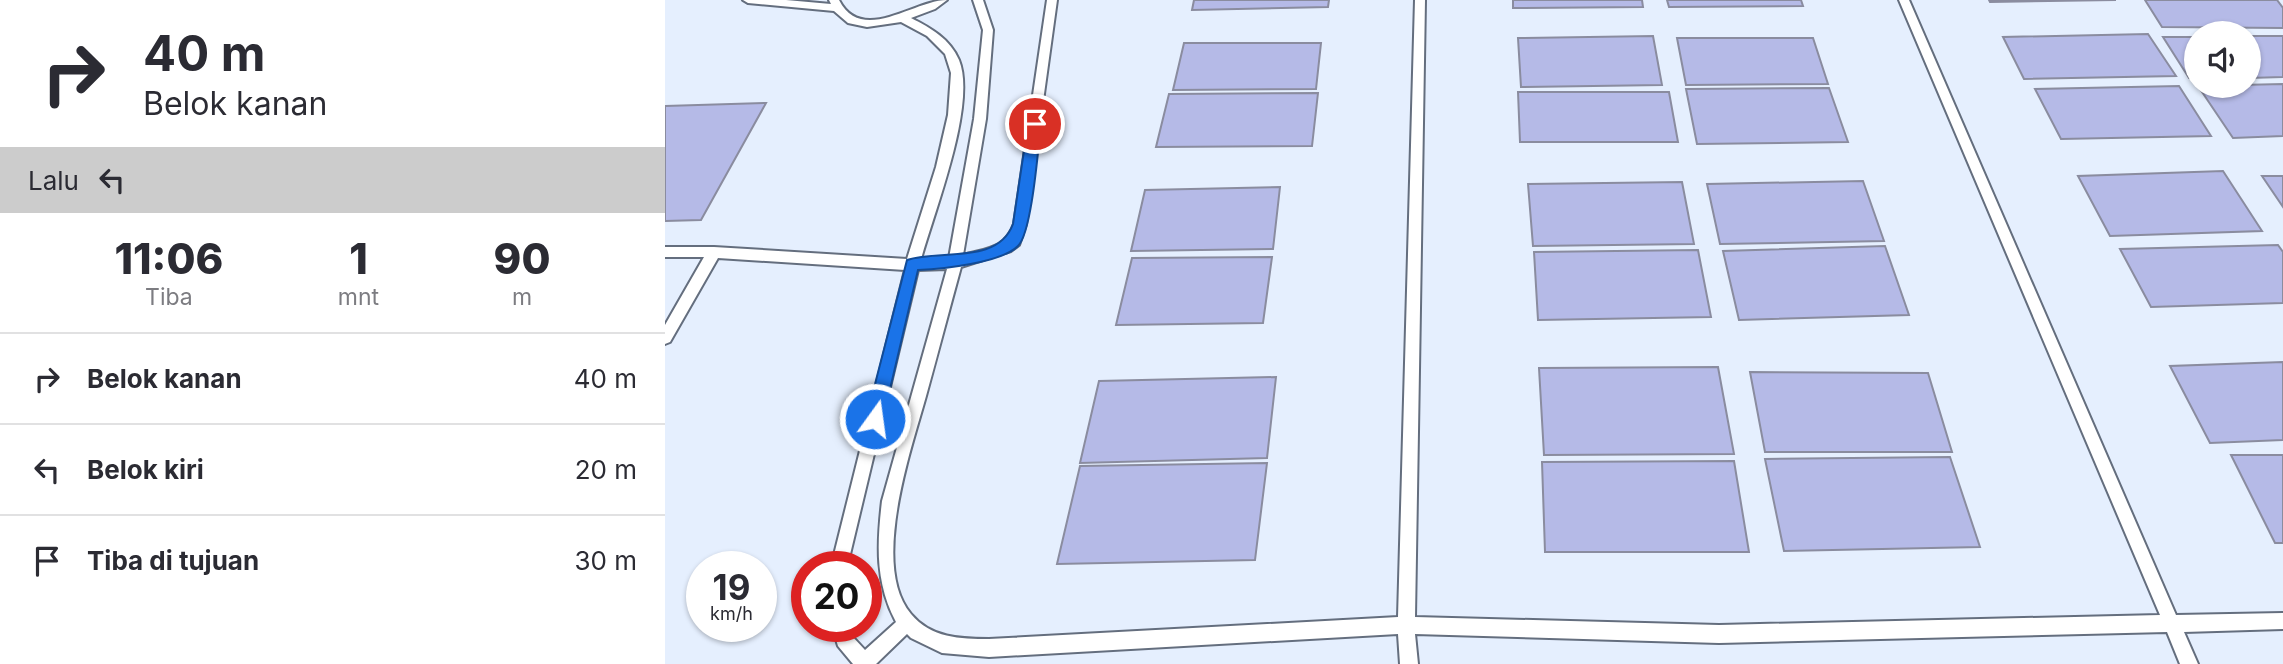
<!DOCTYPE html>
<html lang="id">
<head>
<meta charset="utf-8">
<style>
	body { margin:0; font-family:Inter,sans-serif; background:#f7f7f7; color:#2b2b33; height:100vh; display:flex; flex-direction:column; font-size:26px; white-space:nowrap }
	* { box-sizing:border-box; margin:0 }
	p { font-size:23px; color:#7c7c81 }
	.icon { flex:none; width:38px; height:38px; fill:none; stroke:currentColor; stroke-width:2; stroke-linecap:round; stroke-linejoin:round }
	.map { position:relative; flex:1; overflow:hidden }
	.details { display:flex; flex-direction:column; background:#fff; width:665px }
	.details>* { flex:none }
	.guide { background:#fff; color:#2b2b33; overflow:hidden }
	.tools { position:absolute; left:1519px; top:21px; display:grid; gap:14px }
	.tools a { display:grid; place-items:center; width:77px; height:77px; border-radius:50%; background:#fff; box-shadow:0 2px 5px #0004; font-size:35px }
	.speed { position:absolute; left:21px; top:551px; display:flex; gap:14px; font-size:35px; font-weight:700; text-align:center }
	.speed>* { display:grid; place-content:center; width:91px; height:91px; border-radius:50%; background:#fff; box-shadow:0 2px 5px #0004; line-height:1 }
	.speed small { font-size:18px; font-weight:400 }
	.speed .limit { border:10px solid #d22; background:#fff; color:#111 }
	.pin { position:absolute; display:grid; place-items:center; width:60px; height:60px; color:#fff; margin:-30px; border:4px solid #fff; border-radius:50%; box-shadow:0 2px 7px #0007 }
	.me { position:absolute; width:77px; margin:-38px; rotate:14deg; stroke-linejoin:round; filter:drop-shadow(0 0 5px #0008) }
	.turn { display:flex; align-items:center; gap:24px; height:147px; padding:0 28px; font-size:32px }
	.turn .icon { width:91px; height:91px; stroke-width:2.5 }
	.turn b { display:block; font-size:49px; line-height:60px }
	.then { display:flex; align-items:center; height:66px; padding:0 28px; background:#0003; gap:14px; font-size:26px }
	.eta { display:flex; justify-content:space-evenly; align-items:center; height:119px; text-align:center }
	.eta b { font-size:42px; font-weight:800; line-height:49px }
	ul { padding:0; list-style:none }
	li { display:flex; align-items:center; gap:21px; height:91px; padding:0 28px; border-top:2px solid #e1e1e2 }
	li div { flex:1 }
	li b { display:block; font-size:26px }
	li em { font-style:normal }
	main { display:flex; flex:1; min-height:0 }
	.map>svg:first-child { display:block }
	.building { fill:#b5bae7; stroke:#8a8c9f; stroke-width:2 }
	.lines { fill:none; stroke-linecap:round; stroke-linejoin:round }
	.service-casing { stroke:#646e7e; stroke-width:4 }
	.service { fill:#fff; fill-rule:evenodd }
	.route { fill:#1a73e8; stroke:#114b97; stroke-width:2 }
</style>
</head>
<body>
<main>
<section class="details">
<div class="guide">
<div class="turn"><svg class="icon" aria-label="right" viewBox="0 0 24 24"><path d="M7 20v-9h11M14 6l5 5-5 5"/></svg><div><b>40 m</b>Belok kanan</div></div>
<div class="then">Lalu<svg class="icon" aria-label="left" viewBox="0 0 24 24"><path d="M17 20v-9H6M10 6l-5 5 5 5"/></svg></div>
</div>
<div class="eta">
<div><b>11:06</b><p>Tiba</p></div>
<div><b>1</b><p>mnt</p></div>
<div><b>90</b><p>m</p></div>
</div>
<ul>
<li><svg class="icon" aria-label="right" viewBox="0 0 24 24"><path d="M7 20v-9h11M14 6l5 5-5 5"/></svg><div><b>Belok kanan</b></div><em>40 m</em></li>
<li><svg class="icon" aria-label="left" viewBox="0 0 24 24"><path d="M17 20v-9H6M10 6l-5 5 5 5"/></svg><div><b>Belok kiri</b></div><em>20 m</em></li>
<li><svg class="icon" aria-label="arrive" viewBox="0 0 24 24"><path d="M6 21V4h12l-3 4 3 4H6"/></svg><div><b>Tiba di tujuan</b></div><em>30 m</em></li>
</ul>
</section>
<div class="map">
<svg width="1618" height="664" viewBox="0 0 1618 664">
	<rect width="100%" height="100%" fill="#e5effe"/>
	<path class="building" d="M 529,0 L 664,0 L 663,7 L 527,10 Z
		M 848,0 L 977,0 L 978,7 L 848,8 Z
		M 1002,0 L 1136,0 L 1138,6 L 1004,7 Z
		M 1324,0 L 1451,0 L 1325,2 Z
		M 1480,0 L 1612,0 L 1618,8 L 1618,28 L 1497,27 Z
		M 1483,34 L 1511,76 L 1359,79 L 1338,37 Z
		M 988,36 L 997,85 L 856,87 L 853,38 Z
		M 1584,36 L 1618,36 L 1618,77 L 1584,78 Z
		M 1498,37 L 1531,37 L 1531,78 L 1524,78 Z
		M 1012,38 L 1148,38 L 1163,84 L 1021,85 Z
		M 519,43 L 656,43 L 651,89 L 508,90 Z
		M 1618,84 L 1618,136 L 1568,138 L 1533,86 Z
		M 1514,86 L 1546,136 L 1396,139 L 1370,89 Z
		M 1164,88 L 1183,142 L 1032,144 L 1021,89 Z
		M 853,92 L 1004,92 L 1013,142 L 855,142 Z
		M 653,93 L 647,146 L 491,147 L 504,94 Z
		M 101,103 L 36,220 L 0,221 L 0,106 Z
		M 1558,171 L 1597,231 L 1445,236 L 1413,176 Z
		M 1597,176 L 1618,176 L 1618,207 Z
		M 1198,181 L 1219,241 L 1055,244 L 1042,184 Z
		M 1017,182 L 1029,244 L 868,246 L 863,184 Z
		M 615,187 L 608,249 L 466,251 L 480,190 Z
		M 1613,245 L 1618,252 L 1618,303 L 1486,307 L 1455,249 Z
		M 1220,246 L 1244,315 L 1074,320 L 1058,251 Z
		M 1033,250 L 1046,317 L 873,320 L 869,252 Z
		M 607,257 L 598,323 L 451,325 L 467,258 Z
		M 1618,362 L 1618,440 L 1545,443 L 1505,366 Z
		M 1053,367 L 1069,454 L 879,455 L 874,368 Z
		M 1085,372 L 1263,373 L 1287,452 L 1100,452 Z
		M 611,377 L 602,458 L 415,463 L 434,381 Z
		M 1566,455 L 1618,455 L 1618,543 L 1610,543 Z
		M 1285,457 L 1315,547 L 1119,551 L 1100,459 Z
		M 1069,461 L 1084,552 L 880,552 L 877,462 Z
		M 602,463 L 590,560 L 392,564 L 415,466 Z"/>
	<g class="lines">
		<defs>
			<path id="service" d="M 78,0 L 121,0 L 166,4 L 164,0 L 174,0 C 197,45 249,0 282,0 L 270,9 L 246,18 C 266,28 285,39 294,60 C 312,104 269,212 256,259 L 284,258 L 309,119 L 318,30 L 308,0 L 318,0 L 328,30 L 321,119 L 298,255 C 322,248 340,249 349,224 L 382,0 L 392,0 L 361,224 L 354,245 L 346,251 L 296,267 C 284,310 273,353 261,396 C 246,450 205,566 246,614 C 266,638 295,639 324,639 L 733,617 L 750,0 L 760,0 L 750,617 L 1054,625 L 1495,615 L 1234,0 L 1244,0 L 1511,615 L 1618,613 L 1618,629 L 1519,632 L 1533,664 L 1515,664 L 1502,632 L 1054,643 L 750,634 L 753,664 L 735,664 L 733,634 L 324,657 L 277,653 L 246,638 L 242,634 L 211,664 L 188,664 L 173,646 L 167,626 L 184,626 L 186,635 L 200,650 L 231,622 C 210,583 212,544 217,501 L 282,269 L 253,270 L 182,567 L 166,567 L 240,270 L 53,258 L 5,342 L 0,344 L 0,325 L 39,257 L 0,257 L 0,247 L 49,247 L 242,259 L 271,167 L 283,115 L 286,73 L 280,54 L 262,36 L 236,22 L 202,27 L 183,23 L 169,11 L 83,3 Z"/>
		</defs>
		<use href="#service" class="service-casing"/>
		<use href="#service" class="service"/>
	</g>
	<path class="route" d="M 370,119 L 376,124 C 373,149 367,232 353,246 C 336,263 277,269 253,270 L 218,419 L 216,424 L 210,427 L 204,424 L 201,419 L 242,260 C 275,249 333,265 348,224 L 363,124 Z"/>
</svg>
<div class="tools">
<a><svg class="icon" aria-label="sound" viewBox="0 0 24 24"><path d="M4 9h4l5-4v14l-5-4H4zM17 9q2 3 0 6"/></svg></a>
</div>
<div class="speed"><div>19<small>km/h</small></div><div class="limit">20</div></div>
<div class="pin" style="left:370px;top:124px;background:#d93025"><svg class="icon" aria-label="arrive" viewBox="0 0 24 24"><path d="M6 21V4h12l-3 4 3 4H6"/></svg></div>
<svg class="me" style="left:210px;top:419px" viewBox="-20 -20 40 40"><circle r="17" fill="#1a73e8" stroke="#fff" stroke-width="3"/><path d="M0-11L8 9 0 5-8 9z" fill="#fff"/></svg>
</div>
</main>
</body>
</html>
